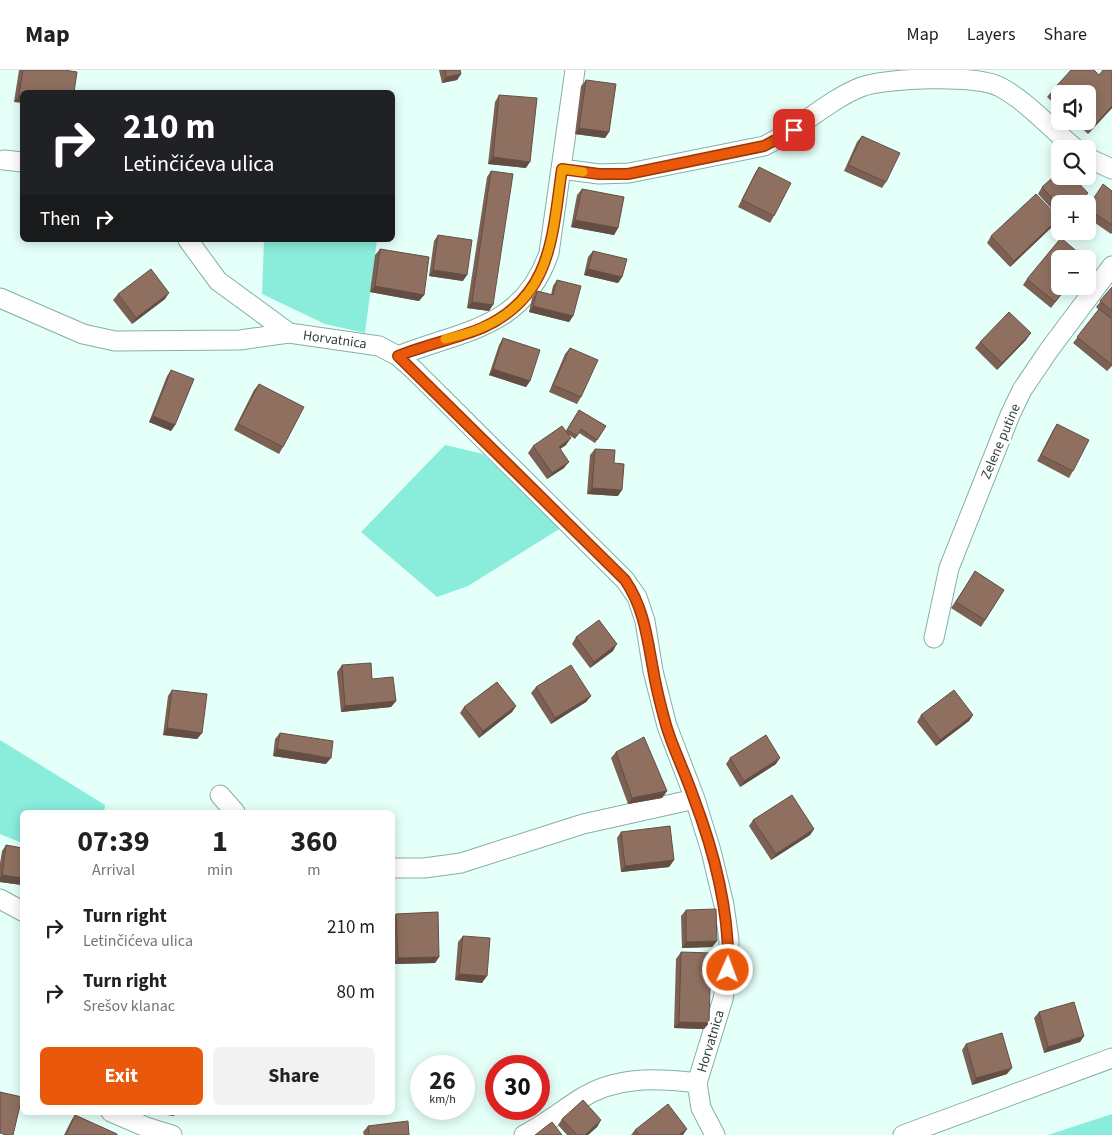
<!DOCTYPE html>
<html lang="en">
<head>
<meta charset="utf-8">
<style>
	body { margin:0; font-family:"Source Sans 3",sans-serif; background:#f2f2f2; color:#202124; height:100vh; display:flex; flex-direction:column; font-size:19px; white-space:nowrap }
	* { box-sizing:border-box; margin:0 }
	p { font-size:16px; color:#757577 }
	.icon { flex:none; width:28px; height:28px; fill:none; stroke:currentColor; stroke-width:2; stroke-linecap:round; stroke-linejoin:round }
	.map { position:relative; flex:1; overflow:hidden }
	.panel { position:absolute; left:20px; top:740px; width:375px; height:305px; display:flex; flex-direction:column; background:#fff; border-radius:8px; box-shadow:0 2px 12px #0003 }
	.panel>* { flex:none }
	.guide { position:absolute; left:20px; top:20px; width:375px; height:152px; border-radius:8px; box-shadow:0 2px 12px #0003; background:#202124; color:#fff; overflow:hidden }
	.fabs { position:absolute; left:1051px; top:15px; display:grid; gap:10px }
	.fabs a { display:grid; place-items:center; width:45px; height:45px; border-radius:8px; background:#fff; box-shadow:0 2px 12px #0003; font-size:25px }
	.speed { position:absolute; left:410px; top:985px; display:flex; gap:10px; font-size:25px; font-weight:700; text-align:center }
	.speed>* { display:grid; place-content:center; width:65px; height:65px; border-radius:50%; background:#fff; box-shadow:0 2px 12px #0003; line-height:1 }
	.speed small { font-size:12px; font-weight:400 }
	.speed .limit { border:8px solid #d22; background:#fff; color:#111 }
	.pin { position:absolute; display:grid; place-items:center; width:42px; height:42px; color:#fff; margin:-21px; border-radius:10px; box-shadow:0 2px 8px #0006 }
	.me { position:absolute; width:55px; margin:-28px; rotate:2deg; stroke-linejoin:round; filter:drop-shadow(0 0 4px #0008) }
	.turn { display:flex; align-items:center; gap:18px; height:105px; padding:0 20px; font-size:22px }
	.turn .icon { width:65px; height:65px; stroke-width:2.5 }
	.turn b { display:block; font-size:35px; line-height:42px }
	.then { display:flex; align-items:center; height:48px; padding:0 20px; background:#0003; gap:10px; font-size:19px }
	.eta { display:flex; justify-content:space-evenly; align-items:center; height:85px; text-align:center }
	.eta b { font-size:30px; font-weight:700; line-height:35px }
	.button { display:flex; gap:10px; margin-top:auto; padding:10px 20px }
	.button a { flex:1; height:58px; border-radius:8px; background:#ea580c; color:#fff; font-size:20px; font-weight:700; line-height:58px; text-align:center }
	.button a+a { background:#f2f2f2; color:#202124 }
	ul { padding:0; list-style:none }
	li { display:flex; align-items:center; gap:15px; height:65px; padding:0 20px }
	li div { flex:1 }
	li b { display:block; font-size:19px }
	li em { font-style:normal }
	header { display:flex; align-items:center; gap:30px; box-sizing:border-box; height:70px; padding:0 25px; background:#fff; border-bottom:1px solid #e0e0e0 }
	header strong { font-size:24px }
	nav { display:flex; gap:28px; margin-inline-start:auto; font-size:18px }
	.map>svg:first-child { display:block }
	.green { fill:#8aeddc }
	.lines { fill:none; stroke-linecap:round; stroke-linejoin:round }
	.street-casing { stroke:#86afa7; stroke-width:21 }
	.street { stroke:#fff; stroke-width:19 }
	.wall { fill:#7b6053 }
	.shaded-wall { fill:#644e43 }
	.building { fill:#8f7060; stroke:#644e43 }
	.route-casing { stroke:#983908; stroke-width:12 }
	.route { stroke:#ea580c; stroke-width:9 }
	.slow { stroke:#f59e0b; stroke-width:9 }
	.labels { text-anchor:middle; stroke-width:5; stroke-linejoin:round; paint-order:stroke }
	.street-label { font-size:14px; fill:#2f403d; stroke:#fff }
</style>
</head>
<body>
<header>
<strong>Map</strong>
<nav><a>Map</a><a>Layers</a><a>Share</a></nav>
</header>
<div class="map">
<svg width="1112" height="1065" viewBox="0 0 1112 1065">
	<rect width="100%" height="100%" fill="#e5fff9"/>
	<path class="green" d="M 264,170 L 377,170 L 365,263 L 325,254 L 262,224 Z
		M 445,375 L 483,384 L 561,458 L 468,516 L 437,527 L 361,462 Z
		M 0,670 L 105,735 L 104,742 L 22,742 L 22,773 L 0,764 Z
		M 1112,1044 L 1112,1065 L 1048,1065 Z"/>
	<g class="lines">
		<defs>
			<path id="street" d="M 1088,88 L 1112,99
				M 4,90 L 22,92
				M 562,99 L 599,104 L 629,103 L 764,76 C 798,60 828,30 861,17 C 885,8 977,4 1000,17 C 1027,31 1052,60 1076,79
				M 188,170 L 218,211 L 289,263
				M 0,228 L 83,264 L 115,271 L 240,270 L 289,263 L 379,276 L 398,286 L 414,300 L 625,510 L 637,527 L 645,551 L 653,601 L 667,656 L 695,729 L 711,781 L 724,835 L 729,870 L 728,900 L 723,929 L 697,1013 L 701,1038 L 715,1065
				M 398,286 C 463,260 523,259 549,183 L 575,0
				M 934,568 L 949,498 L 1010,345 L 1022,320 L 1049,280 L 1112,196
				M 220,725 L 235,742
				M 392,798 L 424,798 L 461,793 L 583,754 L 695,729
				M 0,829 L 22,841
				M 111,1042 L 146,1057 L 172,1065
				M 524,1065 C 544,1055 561,1041 580,1029 C 616,1006 656,1008 697,1013
				M 903,1065 L 1112,988"/>
		</defs>
		<use href="#street" class="street-casing"/>
		<use href="#street" class="street"/>
	</g>
	<path class="wall" d="M 19,0 L 64,0 L 14,32 Z
		M 439,0 L 460,0 L 461,4 L 457,10 L 442,13 Z
		M 1099,5 L 1112,38 L 1088,64 L 1074,51 L 1088,51 L 1060,24 L 1060,39 L 1047,27 L 1052,21 Z
		M 586,10 L 609,62 L 605,68 L 575,64 L 581,16 Z
		M 499,25 L 526,98 L 488,94 L 495,32 Z
		M 862,66 L 886,112 L 882,118 L 844,101 L 857,72 Z
		M 759,97 L 774,146 L 770,153 L 738,137 L 755,103 Z
		M 491,101 L 489,241 L 467,238 L 487,107 Z
		M 1042,117 L 1084,129 L 1079,134 L 1060,134 L 1060,148 L 1038,124 Z
		M 582,119 L 618,158 L 614,165 L 571,157 L 577,125 Z
		M 1112,121 L 1112,163 L 1111,164 L 1088,148 L 1088,137 Z
		M 1059,148 L 1054,155 L 1010,197 L 987,173 L 991,166 Z
		M 438,165 L 463,211 L 429,206 L 434,171 Z
		M 380,179 L 424,225 L 419,231 L 370,222 L 375,185 Z
		M 593,181 L 622,207 L 618,213 L 584,205 L 588,187 Z
		M 1027,209 L 1068,216 L 1051,238 L 1023,215 Z
		M 557,210 L 573,246 L 569,252 L 529,242 L 532,228 L 537,221 L 551,225 L 553,216 Z
		M 1112,217 L 1112,296 L 1107,301 L 1073,273 L 1099,240 L 1096,237 Z
		M 118,224 L 165,229 L 132,254 L 113,230 Z
		M 503,268 L 530,311 L 526,317 L 489,305 L 499,275 Z
		M 1026,270 L 997,300 L 975,278 L 980,272 Z
		M 570,278 L 581,327 L 577,334 L 549,322 L 565,284 Z
		M 171,300 L 175,355 L 171,361 L 149,352 L 167,306 Z
		M 259,314 L 283,377 L 279,384 L 234,360 L 254,320 Z
		M 579,340 L 606,356 L 595,373 L 579,363 L 575,369 L 569,365 L 566,375 L 560,379 L 564,398 L 547,409 L 528,383 L 533,376 L 566,361 Z
		M 1057,354 L 1073,401 L 1069,408 L 1037,391 L 1053,360 Z
		M 595,379 L 614,393 L 618,426 L 587,424 L 590,385 Z
		M 971,508 L 1004,520 L 981,557 L 951,538 Z
		M 576,567 L 613,581 L 590,598 L 572,574 Z
		M 342,595 L 372,609 L 396,631 L 391,637 L 341,642 L 337,602 Z
		M 536,617 L 591,626 L 586,632 L 551,654 L 531,623 Z
		M 172,620 L 202,663 L 197,669 L 163,665 L 168,626 Z
		M 516,636 L 512,642 L 479,668 L 460,643 L 464,637 Z
		M 921,645 L 973,645 L 969,651 L 936,676 L 917,652 Z
		M 280,663 L 326,694 L 273,686 L 275,669 Z
		M 616,682 L 667,721 L 662,728 L 628,734 L 611,688 Z
		M 730,688 L 776,694 L 740,717 L 726,694 Z
		M 753,750 L 814,759 L 810,765 L 771,790 L 749,756 Z
		M 621,762 L 674,790 L 669,797 L 621,802 L 617,768 Z
		M 6,775 L 22,778 L 22,815 L 0,812 L 0,793 L 2,781 Z
		M 686,840 L 717,871 L 712,877 L 682,878 L 681,846 Z
		M 396,844 L 439,887 L 435,893 L 393,894 L 392,849 Z
		M 463,866 L 482,913 L 455,910 L 458,872 Z
		M 681,882 L 709,953 L 704,959 L 674,958 L 676,889 Z
		M 1039,942 L 1084,966 L 1080,972 L 1044,983 L 1034,948 Z
		M 966,974 L 1007,1004 L 972,1015 L 962,980 Z
		M 75,1045 L 117,1065 L 64,1065 L 71,1051 Z
		M 562,1049 L 601,1050 L 597,1057 L 588,1065 L 567,1065 L 558,1055 Z
		M 368,1056 L 409,1065 L 364,1065 L 363,1062 Z
		M 687,1059 L 682,1065 L 631,1065 L 635,1060 Z"/>
	<path class="shaded-wall" d="M 461,4 L 457,10 L 442,13 L 446,7 Z
		M 19,26 L 22,26 L 22,33 L 14,32 Z
		M 1112,36 L 1112,38 L 1088,64 L 1092,58 Z
		M 579,58 L 609,62 L 605,68 L 575,64 Z
		M 493,87 L 530,92 L 526,98 L 488,94 Z
		M 1088,123 L 1084,129 L 1079,134 L 1077,134 Z
		M 1059,148 L 1054,155 L 1010,197 L 1014,191 Z
		M 575,150 L 618,158 L 614,165 L 571,157 Z
		M 588,199 L 622,207 L 618,213 L 584,205 Z
		M 433,200 L 467,205 L 463,211 L 429,206 Z
		M 375,216 L 424,225 L 419,231 L 370,222 Z
		M 169,223 L 165,229 L 132,254 L 136,248 Z
		M 472,232 L 493,235 L 489,241 L 467,238 Z
		M 533,236 L 573,246 L 569,252 L 529,242 Z
		M 1031,263 L 1026,270 L 997,300 L 1002,293 Z
		M 493,299 L 530,311 L 526,317 L 489,305 Z
		M 153,346 L 175,355 L 171,361 L 149,352 Z
		M 571,368 L 566,375 L 554,383 L 559,377 Z
		M 569,392 L 564,398 L 547,409 L 552,403 Z
		M 592,418 L 622,420 L 618,426 L 587,424 Z
		M 617,574 L 613,581 L 590,598 L 594,592 Z
		M 591,626 L 586,632 L 551,654 L 555,648 Z
		M 396,631 L 391,637 L 341,642 L 345,636 Z
		M 516,636 L 512,642 L 479,668 L 483,661 Z
		M 973,645 L 969,651 L 936,676 L 940,670 Z
		M 167,658 L 202,663 L 197,669 L 163,665 Z
		M 277,679 L 331,688 L 326,694 L 273,686 Z
		M 780,688 L 776,694 L 740,717 L 744,711 Z
		M 667,721 L 662,728 L 628,734 L 632,728 Z
		M 814,759 L 810,765 L 771,790 L 776,784 Z
		M 674,790 L 669,797 L 621,802 L 625,796 Z
		M 2,805 L 22,808 L 22,815 L 0,812 L 0,808 Z
		M 717,871 L 712,877 L 682,878 L 686,872 Z
		M 439,887 L 435,893 L 393,894 L 398,888 Z
		M 459,904 L 487,906 L 482,913 L 455,910 Z
		M 679,952 L 709,953 L 704,959 L 674,958 Z
		M 1084,966 L 1080,972 L 1044,983 L 1048,977 Z
		M 1012,998 L 1007,1004 L 972,1015 L 976,1008 Z
		M 146,1042 L 176,1042 L 174,1046 Z
		M 601,1050 L 597,1057 L 588,1065 L 585,1065 Z
		M 687,1059 L 683,1065 L 679,1065 Z"/>
	<path class="building" d="M 23,0 L 64,0 L 77,2 L 74,22 L 22,22 L 22,26 L 19,26 Z
		M 445,0 L 460,0 L 461,4 L 446,7 Z
		M 1071,0 L 1094,0 L 1099,5 L 1103,0 L 1112,0 L 1112,36 L 1092,58 L 1085,51 L 1088,51 L 1088,24 L 1060,24 L 1060,29 L 1052,21 Z
		M 586,10 L 616,14 L 609,62 L 579,58 Z
		M 499,25 L 537,28 L 530,92 L 493,87 Z
		M 862,66 L 900,83 L 886,112 L 848,95 Z
		M 759,97 L 791,113 L 774,146 L 742,130 Z
		M 491,101 L 513,104 L 493,235 L 472,232 Z
		M 1060,101 L 1060,106 L 1072,106 L 1088,123 L 1077,134 L 1060,134 L 1060,137 L 1042,117 Z
		M 1103,114 L 1112,121 L 1112,155 L 1088,139 L 1088,137 Z
		M 582,119 L 624,127 L 618,158 L 575,150 Z
		M 1036,124 L 1059,148 L 1014,191 L 991,166 Z
		M 438,165 L 472,170 L 467,205 L 433,200 Z
		M 1061,168 L 1086,189 L 1060,189 L 1060,216 L 1068,216 L 1055,232 L 1027,209 Z
		M 380,179 L 429,187 L 424,225 L 375,216 Z
		M 593,181 L 627,189 L 622,207 L 588,199 Z
		M 151,199 L 169,223 L 136,248 L 118,224 Z
		M 557,210 L 581,216 L 573,246 L 533,236 L 537,221 L 553,225 Z
		M 1112,217 L 1112,241 L 1100,231 Z
		M 1099,239 L 1112,249 L 1112,295 L 1077,267 Z
		M 1009,242 L 1031,263 L 1002,293 L 980,272 Z
		M 503,268 L 540,280 L 530,311 L 493,299 Z
		M 570,278 L 598,290 L 581,327 L 553,315 Z
		M 171,300 L 194,309 L 175,355 L 153,346 Z
		M 259,314 L 304,337 L 283,377 L 238,354 Z
		M 579,340 L 606,356 L 597,370 L 581,359 L 577,366 L 567,360 Z
		M 1057,354 L 1089,370 L 1073,401 L 1041,385 Z
		M 562,356 L 571,368 L 559,377 L 569,392 L 552,403 L 533,376 Z
		M 595,379 L 615,380 L 614,393 L 624,394 L 622,420 L 592,418 Z
		M 975,501 L 1004,520 L 985,550 L 956,532 Z
		M 599,550 L 617,574 L 594,592 L 576,567 Z
		M 371,593 L 372,609 L 393,607 L 396,631 L 345,636 L 342,595 Z
		M 571,595 L 591,626 L 555,648 L 536,617 Z
		M 497,612 L 516,636 L 483,661 L 464,637 Z
		M 172,620 L 207,624 L 202,663 L 167,658 Z
		M 954,620 L 973,645 L 940,670 L 921,645 Z
		M 280,663 L 333,671 L 331,688 L 277,679 Z
		M 766,665 L 780,688 L 744,711 L 730,688 Z
		M 644,667 L 667,721 L 632,728 L 616,682 Z
		M 792,725 L 814,759 L 776,784 L 753,750 Z
		M 670,756 L 674,790 L 625,796 L 621,762 Z
		M 6,775 L 22,778 L 22,808 L 2,805 Z
		M 716,839 L 717,871 L 686,872 L 686,840 Z
		M 438,842 L 439,887 L 398,888 L 396,844 Z
		M 463,866 L 490,868 L 487,906 L 459,904 Z
		M 681,882 L 711,883 L 709,953 L 679,952 Z
		M 1074,932 L 1084,966 L 1048,977 L 1039,942 Z
		M 1002,963 L 1012,998 L 976,1008 L 966,974 Z
		M 0,1022 L 22,1027 L 13,1065 L 6,1065 L 0,1063 Z
		M 583,1030 L 601,1050 L 585,1065 L 577,1065 L 562,1049 Z
		M 668,1034 L 687,1059 L 679,1065 L 639,1065 L 635,1060 Z
		M 75,1045 L 117,1064 L 117,1065 L 66,1065 Z
		M 408,1051 L 409,1065 L 369,1065 L 368,1056 Z
		M 552,1052 L 562,1065 L 535,1065 Z"/>
	<g class="lines">
		<defs>
			<path id="route" d="M 728,900 C 730,840 714,781 693,726 C 685,702 673,679 666,655 C 661,637 656,618 653,599 C 647,567 644,538 625,510 L 398,286 C 425,275 455,269 482,258 C 553,226 552,165 562,99 L 599,104 L 628,104 L 764,76 L 794,60"/>
		</defs>
		<use href="#route" class="route-casing"/>
		<use href="#route" class="route"/>
		<path class="slow" d="M 445,269 C 457,266 470,263 481,258 C 553,228 552,165 562,99 L 583,102"/>
	</g>
	<g class="labels">
		<g class="street-label">
			<text transform="translate(335 269) rotate(8)" y="5">Horvatnica</text>
			<text transform="translate(1000 371) rotate(-67)" y="5">Zelene putine</text>
			<text transform="translate(710 971) rotate(-73)" y="5">Horvatnica</text>
		</g>
	</g>
</svg>
<div class="fabs">
<a><svg class="icon" aria-label="sound" viewBox="0 0 24 24"><path d="M4 9h4l5-4v14l-5-4H4zM17 9q2 3 0 6"/></svg></a>
<a><svg class="icon" aria-label="search" viewBox="0 0 24 24"><circle cx="10" cy="10" r="6"/><path d="M15 15l6 6"/></svg></a>
<a>+</a>
<a>−</a>
</div>
<div class="speed"><div>26<small>km/h</small></div><div class="limit">30</div></div>
<div class="pin" style="left:794px;top:60px;background:#d93025"><svg class="icon" aria-label="arrive" viewBox="0 0 24 24"><path d="M6 21V4h12l-3 4 3 4H6"/></svg></div>
<svg class="me" style="left:728px;top:900px" viewBox="-20 -20 40 40"><circle r="17" fill="#ea580c" stroke="#fff" stroke-width="3"/><path d="M0-11L8 9 0 5-8 9z" fill="#fff"/></svg>
<div class="guide">
<div class="turn"><svg class="icon" aria-label="right" viewBox="0 0 24 24"><path d="M7 20v-9h11M14 6l5 5-5 5"/></svg><div><b>210 m</b>Letinčićeva ulica</div></div>
<div class="then">Then<svg class="icon" aria-label="right" viewBox="0 0 24 24"><path d="M7 20v-9h11M14 6l5 5-5 5"/></svg></div>
</div>
<section class="panel">
<div class="eta">
<div><b>07:39</b><p>Arrival</p></div>
<div><b>1</b><p>min</p></div>
<div><b>360</b><p>m</p></div>
</div>
<ul>
<li><svg class="icon" aria-label="right" viewBox="0 0 24 24"><path d="M7 20v-9h11M14 6l5 5-5 5"/></svg><div><b>Turn right</b><p>Letinčićeva ulica</p></div><em>210 m</em></li>
<li><svg class="icon" aria-label="right" viewBox="0 0 24 24"><path d="M7 20v-9h11M14 6l5 5-5 5"/></svg><div><b>Turn right</b><p>Srešov klanac</p></div><em>80 m</em></li>
</ul>
<div class="button"><a>Exit</a><a>Share</a></div>
</section>
</div>
</body>
</html>
